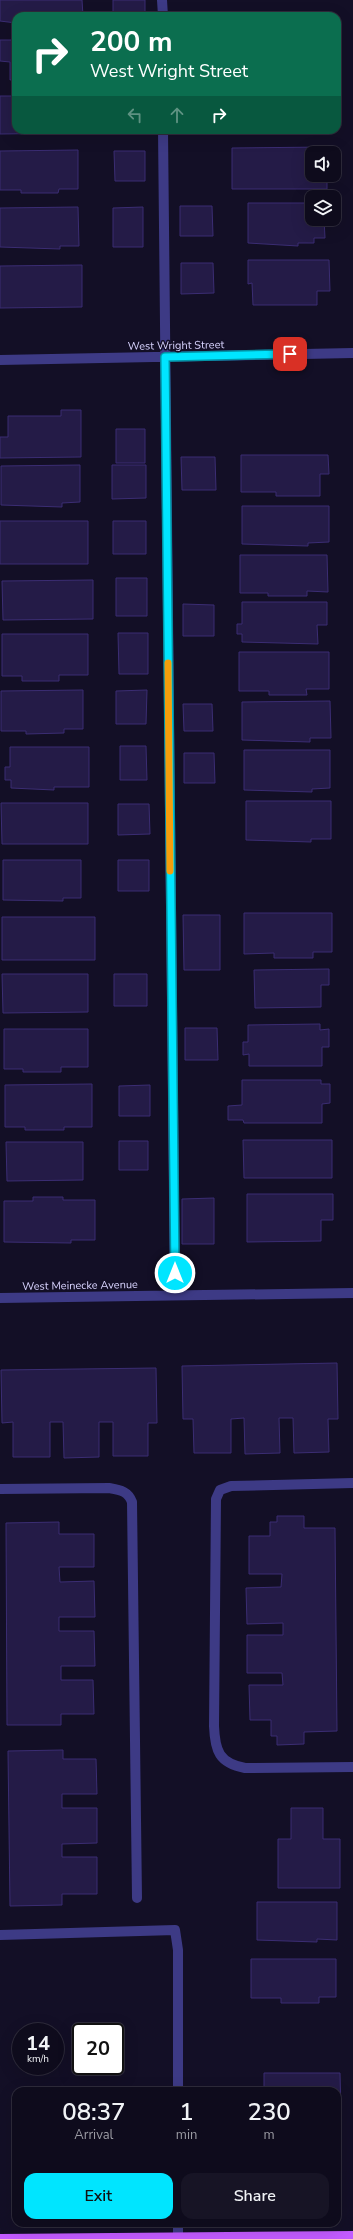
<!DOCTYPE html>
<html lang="en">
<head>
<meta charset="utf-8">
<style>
	body { margin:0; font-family:"Nunito Sans",sans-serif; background:#171425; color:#f1f3f6; height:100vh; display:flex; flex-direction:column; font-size:15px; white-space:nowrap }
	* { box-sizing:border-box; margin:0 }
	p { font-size:13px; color:#9b9ba3 }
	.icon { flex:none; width:22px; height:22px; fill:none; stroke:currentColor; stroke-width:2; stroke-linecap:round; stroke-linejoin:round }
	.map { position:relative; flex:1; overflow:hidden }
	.details { position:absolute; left:12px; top:2087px; width:329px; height:140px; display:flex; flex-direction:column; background:#0e0b1c; border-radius:12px; box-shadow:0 4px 16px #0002,0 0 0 1px #2e2b3b }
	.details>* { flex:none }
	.guide { position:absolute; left:12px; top:12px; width:329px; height:122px; border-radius:12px; box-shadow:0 4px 16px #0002,0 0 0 1px #2e2b3b; background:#0b6e4f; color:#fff; overflow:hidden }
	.buttons { position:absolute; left:305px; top:146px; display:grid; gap:8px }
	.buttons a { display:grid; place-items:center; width:36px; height:36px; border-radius:8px; background:#0e0b1c; box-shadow:0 4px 16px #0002,0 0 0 1px #2e2b3b; font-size:20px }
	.speed { position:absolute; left:12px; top:2023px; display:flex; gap:8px; font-size:20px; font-weight:700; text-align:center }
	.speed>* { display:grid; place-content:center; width:52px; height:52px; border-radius:50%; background:#0e0b1c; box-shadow:0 4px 16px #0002,0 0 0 1px #2e2b3b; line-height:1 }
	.speed small { font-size:10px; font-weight:400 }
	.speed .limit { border:2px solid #111; border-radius:6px; background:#fff; color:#111 }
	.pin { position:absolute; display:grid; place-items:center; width:34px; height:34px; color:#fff; margin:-17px; border-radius:8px; box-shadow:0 2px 6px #0006 }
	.me { position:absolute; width:44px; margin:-22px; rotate:0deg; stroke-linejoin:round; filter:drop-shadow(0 0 3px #0008) }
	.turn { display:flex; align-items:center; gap:14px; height:84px; padding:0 12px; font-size:18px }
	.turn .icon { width:52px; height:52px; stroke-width:2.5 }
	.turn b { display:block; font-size:28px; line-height:34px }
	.lanes { display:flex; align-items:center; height:38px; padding:0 12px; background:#0003; justify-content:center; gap:20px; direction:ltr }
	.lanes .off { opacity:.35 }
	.eta { display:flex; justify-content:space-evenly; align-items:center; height:68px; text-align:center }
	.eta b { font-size:24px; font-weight:600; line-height:28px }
	.action { display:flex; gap:8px; margin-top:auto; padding:8px 12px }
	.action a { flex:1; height:46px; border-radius:12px; background:#00e5ff; color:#111; font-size:16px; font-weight:600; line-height:46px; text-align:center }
	.action a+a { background:#171425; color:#f1f3f6 }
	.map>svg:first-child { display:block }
	.building { fill:#241b47; stroke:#3b2d73 }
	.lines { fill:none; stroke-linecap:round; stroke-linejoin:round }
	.minor { stroke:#3d3a85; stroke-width:10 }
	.major { stroke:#c25bff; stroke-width:10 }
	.route-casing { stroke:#0095a6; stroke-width:10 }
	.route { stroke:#00e5ff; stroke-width:7 }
	.slow { stroke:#f59e0b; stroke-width:7 }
	.labels { text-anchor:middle; stroke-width:3; stroke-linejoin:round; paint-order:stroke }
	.street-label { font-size:11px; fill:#d9d4ff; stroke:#130f26 }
</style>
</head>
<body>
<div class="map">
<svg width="353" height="2239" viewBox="0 0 353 2239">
	<rect width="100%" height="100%" fill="#130f26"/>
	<path class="building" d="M 0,0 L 82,0 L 83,16 L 16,16 L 16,23 L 0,21 Z
		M 113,0 L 145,0 L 145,13 L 113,14 Z
		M 0,40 L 16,40 L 16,79 L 10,80 L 10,62 L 0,61 Z
		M 0,96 L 16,96 L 16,130 L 78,130 L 78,133 L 0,134 Z
		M 270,130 L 307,130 L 307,132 L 269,132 Z
		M 327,147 L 327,153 L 312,153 L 312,175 L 327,175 L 327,189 L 232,189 L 232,148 Z
		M 78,150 L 78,189 L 59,189 L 58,193 L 21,193 L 21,190 L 0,190 L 0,151 Z
		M 114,151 L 145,151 L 145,181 L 115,181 Z
		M 248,203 L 312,203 L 312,219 L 324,219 L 325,238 L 314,238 L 314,243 L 298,243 L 298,246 L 248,243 Z
		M 180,206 L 212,206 L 213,236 L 180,236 Z
		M 78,207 L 79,246 L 60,246 L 60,249 L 0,247 L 0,208 Z
		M 143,207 L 143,247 L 113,247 L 113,208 Z
		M 248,260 L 329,260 L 330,291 L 317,291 L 317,305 L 253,305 L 252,283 L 248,284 Z
		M 181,263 L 213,263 L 214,293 L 181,294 Z
		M 82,265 L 82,307 L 0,308 L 0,266 Z
		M 61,410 L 81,410 L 81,457 L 0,458 L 0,437 L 8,437 L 8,416 L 61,416 Z
		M 116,429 L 145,429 L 145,463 L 116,463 Z
		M 241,455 L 328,455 L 329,474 L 320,474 L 320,496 L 276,496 L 276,492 L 241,492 Z
		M 181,457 L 215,457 L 216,490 L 182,490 Z
		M 80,465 L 80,502 L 62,503 L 62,507 L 1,505 L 1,466 Z
		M 112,465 L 146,465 L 146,498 L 112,499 Z
		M 242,506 L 329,506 L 329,542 L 308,543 L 308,546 L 242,544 Z
		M 0,521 L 88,521 L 88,564 L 0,564 Z
		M 113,521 L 146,521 L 146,554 L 113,554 Z
		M 240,555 L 327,555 L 328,592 L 307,591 L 307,596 L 268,596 L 268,593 L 240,593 Z
		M 116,578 L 147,578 L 147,616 L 116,616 Z
		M 93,580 L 93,619 L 3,620 L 2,581 Z
		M 242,602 L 327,602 L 327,625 L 317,625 L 318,644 L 242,642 L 242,634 L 237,634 L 237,624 L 242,624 Z
		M 183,604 L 214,605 L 214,636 L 183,636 Z
		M 118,633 L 148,633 L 148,674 L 119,674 Z
		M 2,634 L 88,634 L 88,675 L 59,675 L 59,681 L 22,681 L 22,676 L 2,676 Z
		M 239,652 L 329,652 L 329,689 L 306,689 L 307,695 L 269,695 L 269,691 L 239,691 Z
		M 83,690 L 83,729 L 64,729 L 64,733 L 26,734 L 26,731 L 1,731 L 1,691 Z
		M 147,690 L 146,724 L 116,724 L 116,691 Z
		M 330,701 L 331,738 L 310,738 L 310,742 L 242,740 L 242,702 Z
		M 183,704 L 212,704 L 213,731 L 184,731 Z
		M 120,746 L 146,746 L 147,780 L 120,780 Z
		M 10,747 L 89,747 L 89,787 L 54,787 L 54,790 L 11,788 L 11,780 L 5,780 L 5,767 L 10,767 Z
		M 244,750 L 330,750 L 330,788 L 312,789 L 312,792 L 244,790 Z
		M 184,753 L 214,753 L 215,783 L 184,783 Z
		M 246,801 L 331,801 L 331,839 L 311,839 L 311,842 L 246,840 Z
		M 1,803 L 88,803 L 88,844 L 2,844 Z
		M 118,804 L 149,804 L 150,834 L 118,835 Z
		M 3,860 L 81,860 L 81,898 L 63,898 L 63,901 L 3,900 Z
		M 118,860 L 149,860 L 149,891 L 118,891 Z
		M 244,913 L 332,913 L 332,952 L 313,952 L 313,958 L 274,958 L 274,953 L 244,954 Z
		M 183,915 L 220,915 L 220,970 L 184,970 Z
		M 2,917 L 95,917 L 95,960 L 2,960 Z
		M 329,969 L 329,985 L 321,985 L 321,1007 L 255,1008 L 254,970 Z
		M 2,974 L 88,974 L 88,1012 L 3,1013 Z
		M 114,974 L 147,974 L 147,1006 L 114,1006 Z
		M 320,1024 L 320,1030 L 329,1029 L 329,1047 L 322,1047 L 322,1066 L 249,1066 L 249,1054 L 243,1055 L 243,1042 L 248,1042 L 248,1025 Z
		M 185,1028 L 217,1028 L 218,1060 L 185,1060 Z
		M 4,1029 L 88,1029 L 88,1067 L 61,1067 L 61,1072 L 23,1072 L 23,1069 L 4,1069 Z
		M 242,1080 L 321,1080 L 321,1084 L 330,1084 L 330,1103 L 322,1104 L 322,1123 L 244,1123 L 243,1120 L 228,1120 L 228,1106 L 242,1105 Z
		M 92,1084 L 92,1127 L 64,1127 L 64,1130 L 25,1130 L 25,1127 L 5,1127 L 5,1085 Z
		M 150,1085 L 150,1116 L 119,1116 L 119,1086 Z
		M 243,1140 L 332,1140 L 332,1178 L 244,1178 Z
		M 119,1141 L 148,1141 L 148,1170 L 119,1170 Z
		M 6,1142 L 83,1142 L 83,1180 L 7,1181 Z
		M 247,1194 L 333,1194 L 333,1220 L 321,1220 L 321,1241 L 247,1242 Z
		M 33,1197 L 63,1197 L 63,1200 L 95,1200 L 95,1240 L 71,1240 L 71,1243 L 4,1242 L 4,1201 L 33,1201 Z
		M 214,1198 L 214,1244 L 182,1244 L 182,1199 Z
		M 337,1363 L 338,1419 L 328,1419 L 329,1452 L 294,1453 L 293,1418 L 279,1418 L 280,1453 L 245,1454 L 244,1418 L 231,1419 L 231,1453 L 194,1453 L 193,1419 L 183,1419 L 182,1366 Z
		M 156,1368 L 157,1423 L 148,1423 L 148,1456 L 113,1456 L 113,1422 L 99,1422 L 99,1457 L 64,1458 L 63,1422 L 50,1422 L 50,1457 L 13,1457 L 13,1422 L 2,1423 L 1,1370 Z
		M 277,1516 L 304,1516 L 304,1528 L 335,1528 L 337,1731 L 304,1732 L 304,1744 L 277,1745 L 277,1736 L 271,1736 L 271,1720 L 250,1720 L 249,1685 L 283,1685 L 282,1673 L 247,1673 L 247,1635 L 283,1635 L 283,1623 L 247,1624 L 246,1588 L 281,1587 L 282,1574 L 249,1574 L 249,1536 L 270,1536 L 270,1522 L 277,1522 Z
		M 59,1522 L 59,1534 L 94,1534 L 94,1567 L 59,1567 L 60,1582 L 94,1581 L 95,1617 L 59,1617 L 59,1631 L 94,1631 L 95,1666 L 61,1666 L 61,1680 L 93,1680 L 94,1714 L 61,1714 L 61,1725 L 7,1725 L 6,1523 Z
		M 63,1750 L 63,1759 L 96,1759 L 97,1794 L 62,1794 L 62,1808 L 97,1808 L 97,1843 L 62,1844 L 62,1857 L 97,1857 L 97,1894 L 62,1894 L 62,1905 L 10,1906 L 8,1751 Z
		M 291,1808 L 323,1808 L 323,1839 L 340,1839 L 340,1888 L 278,1888 L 278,1839 L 291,1839 Z
		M 257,1902 L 337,1902 L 337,1940 L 317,1939 L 317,1942 L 257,1940 Z
		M 251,1959 L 336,1959 L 336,1997 L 319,1997 L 319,2003 L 281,2003 L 281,1998 L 251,1998 Z
		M 264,2073 L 340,2073 L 341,2115 L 337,2115 L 337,2091 L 264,2091 Z
		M 337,2128 L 340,2128 L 340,2172 L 337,2172 Z"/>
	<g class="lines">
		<path class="minor" d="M 162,0 L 163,16
			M 163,130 L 175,1295
			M 0,360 L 353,353
			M 0,1298 L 353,1293
			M 353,1483 L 231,1486 L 220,1490 L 216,1499 L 214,1726 C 215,1751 219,1763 245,1768 L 353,1767
			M 0,1489 L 109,1488 C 120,1490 128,1491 132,1502 L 137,1898
			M 0,1935 L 175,1930 L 178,1950 L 178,2091
			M 178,2223 L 178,2237"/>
		<path class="major" d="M 0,2239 L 353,2236"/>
	</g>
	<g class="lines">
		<defs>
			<path id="route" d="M 175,1273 L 165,357 L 290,354"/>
		</defs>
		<use href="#route" class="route-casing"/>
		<use href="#route" class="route"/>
		<path class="slow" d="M 168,663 L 170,871"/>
	</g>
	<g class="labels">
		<g class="street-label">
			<text transform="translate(176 345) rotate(-1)" y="4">West Wright Street</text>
			<text transform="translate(80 1285) rotate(-1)" y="4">West Meinecke Avenue</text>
		</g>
	</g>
</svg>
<div class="buttons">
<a><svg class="icon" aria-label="sound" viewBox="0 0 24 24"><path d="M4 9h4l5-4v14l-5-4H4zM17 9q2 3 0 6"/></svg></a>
<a><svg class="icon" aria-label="layers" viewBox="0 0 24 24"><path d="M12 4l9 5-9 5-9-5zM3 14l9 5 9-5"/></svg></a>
</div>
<div class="speed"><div>14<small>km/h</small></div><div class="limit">20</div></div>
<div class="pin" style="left:290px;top:354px;background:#d93025"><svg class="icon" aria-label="arrive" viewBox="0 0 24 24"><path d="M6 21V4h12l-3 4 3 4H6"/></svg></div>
<svg class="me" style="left:175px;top:1273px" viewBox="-20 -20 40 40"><circle r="17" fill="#00e5ff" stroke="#fff" stroke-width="3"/><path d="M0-11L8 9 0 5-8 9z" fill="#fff"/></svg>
<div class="guide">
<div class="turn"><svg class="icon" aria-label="right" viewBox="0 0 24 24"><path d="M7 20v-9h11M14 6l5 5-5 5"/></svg><div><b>200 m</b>West Wright Street</div></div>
<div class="lanes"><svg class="icon off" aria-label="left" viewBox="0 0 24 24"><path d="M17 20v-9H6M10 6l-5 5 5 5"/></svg><svg class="icon off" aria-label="ahead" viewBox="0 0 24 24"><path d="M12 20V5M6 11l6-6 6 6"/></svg><svg class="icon" aria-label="right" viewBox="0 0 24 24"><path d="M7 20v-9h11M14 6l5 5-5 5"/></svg></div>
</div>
<section class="details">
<div class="eta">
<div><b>08:37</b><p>Arrival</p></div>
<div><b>1</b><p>min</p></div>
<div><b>230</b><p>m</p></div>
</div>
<div class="action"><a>Exit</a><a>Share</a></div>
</section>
</div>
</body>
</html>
